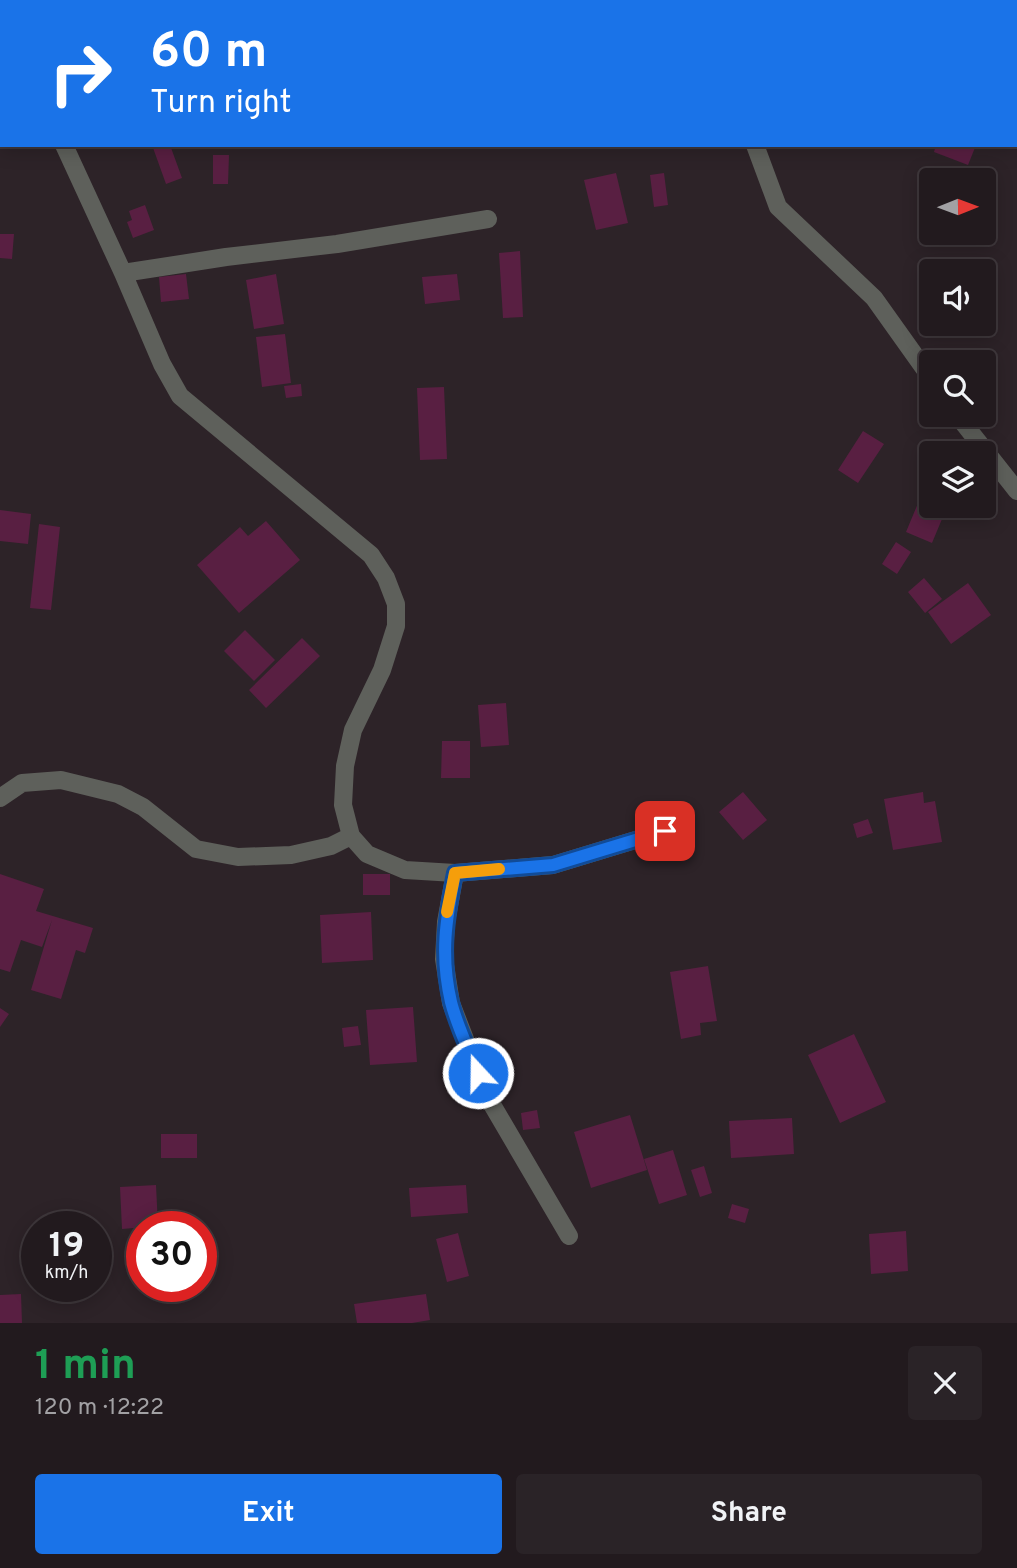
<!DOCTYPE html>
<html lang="en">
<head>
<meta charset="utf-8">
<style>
	body { margin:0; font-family:Overpass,sans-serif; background:#2a2327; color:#f1f3f6; height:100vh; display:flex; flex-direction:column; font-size:26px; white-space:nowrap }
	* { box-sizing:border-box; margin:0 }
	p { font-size:23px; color:#a2a1a4 }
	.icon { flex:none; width:38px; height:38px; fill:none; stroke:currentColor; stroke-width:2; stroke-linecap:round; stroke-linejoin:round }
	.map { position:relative; height:1323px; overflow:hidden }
	.drawer { display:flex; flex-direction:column; background:#221a1e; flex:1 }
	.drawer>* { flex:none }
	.top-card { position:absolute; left:0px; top:0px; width:1018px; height:147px; box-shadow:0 4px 18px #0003,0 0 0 2px #3f383c; background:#1a73e8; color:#fff; overflow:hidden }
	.needle { width:46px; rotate:89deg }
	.buttons { position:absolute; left:919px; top:168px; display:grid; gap:14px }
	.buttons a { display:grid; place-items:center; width:77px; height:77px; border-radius:7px; background:#221a1e; box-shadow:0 4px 18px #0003,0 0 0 2px #3f383c; font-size:35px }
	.speed { position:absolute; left:21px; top:1211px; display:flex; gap:14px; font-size:35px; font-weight:700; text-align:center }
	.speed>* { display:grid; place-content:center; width:91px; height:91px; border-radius:50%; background:#221a1e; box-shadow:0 4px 18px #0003,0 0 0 2px #3f383c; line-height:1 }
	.speed small { font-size:18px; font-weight:400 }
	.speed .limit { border:10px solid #d22; background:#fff; color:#111 }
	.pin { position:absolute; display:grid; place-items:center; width:60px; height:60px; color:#fff; margin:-30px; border-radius:14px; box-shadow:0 4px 10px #0006 }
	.me { position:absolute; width:77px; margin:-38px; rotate:339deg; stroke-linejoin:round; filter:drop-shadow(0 0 5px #0008) }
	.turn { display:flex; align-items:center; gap:24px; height:147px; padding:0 35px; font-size:32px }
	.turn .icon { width:91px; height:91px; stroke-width:2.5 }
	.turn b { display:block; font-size:49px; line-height:60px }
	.round { display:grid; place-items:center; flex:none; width:74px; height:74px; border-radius:7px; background:#2a2327 }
	.headline { display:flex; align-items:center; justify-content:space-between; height:119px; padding:0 35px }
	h1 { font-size:42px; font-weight:700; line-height:52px; color:#1e9e55 }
	.action { display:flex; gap:14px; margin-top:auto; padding:14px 35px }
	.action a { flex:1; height:80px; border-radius:7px; background:#1a73e8; color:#fff; font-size:28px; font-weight:700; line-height:80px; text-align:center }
	.action a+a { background:#2a2327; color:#f1f3f6 }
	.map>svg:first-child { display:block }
	.building { fill:#591f42 }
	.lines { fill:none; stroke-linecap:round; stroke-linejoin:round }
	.street { stroke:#5e605b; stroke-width:18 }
	.route-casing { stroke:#114b97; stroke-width:18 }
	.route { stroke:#1a73e8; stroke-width:12 }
	.slow { stroke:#f59e0b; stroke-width:12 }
</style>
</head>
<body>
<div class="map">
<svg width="1017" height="1323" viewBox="0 0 1017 1323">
	<rect width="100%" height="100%" fill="#2d2328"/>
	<path class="building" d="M 152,145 L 170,145 L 182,178 L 166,184 Z
		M 936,145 L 976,145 L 968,165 L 934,152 Z
		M 213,155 L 229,155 L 228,184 L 213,184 Z
		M 616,173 L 628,223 L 596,230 L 584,180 Z
		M 664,173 L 668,205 L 654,207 L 650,175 Z
		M 145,205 L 154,230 L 133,238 L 127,222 L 132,220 L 129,211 Z
		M 0,234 L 14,234 L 12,259 L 0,258 Z
		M 520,251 L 523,317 L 503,318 L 499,253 Z
		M 186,274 L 189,299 L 161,302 L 159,277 Z
		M 276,274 L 284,324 L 254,329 L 246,280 Z
		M 457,274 L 460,300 L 425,304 L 422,277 Z
		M 285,334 L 291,383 L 262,387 L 256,337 Z
		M 301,384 L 302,396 L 286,398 L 284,386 Z
		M 444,387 L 447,459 L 420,460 L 417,388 Z
		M 863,431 L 884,444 L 858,483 L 838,470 Z
		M 921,496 L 931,500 L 931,506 L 947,507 L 932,543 L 906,532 Z
		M 0,510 L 31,514 L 28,544 L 0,541 Z
		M 266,521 L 300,560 L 239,613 L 197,565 L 240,527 L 248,536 Z
		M 39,524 L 60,527 L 51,610 L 30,608 Z
		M 896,542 L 911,552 L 897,574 L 882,564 Z
		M 924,578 L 942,599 L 925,613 L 908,592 Z
		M 968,583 L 991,615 L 951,644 L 928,612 Z
		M 245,630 L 275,660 L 254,681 L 224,651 Z
		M 302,638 L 320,656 L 266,708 L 249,690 Z
		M 506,703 L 509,745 L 481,747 L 478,705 Z
		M 442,741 L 470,741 L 470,778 L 441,778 Z
		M 743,792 L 767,820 L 743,840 L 719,812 Z
		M 923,792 L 924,803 L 935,801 L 942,842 L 893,850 L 884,799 Z
		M 868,819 L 873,833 L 857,838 L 853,824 Z
		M 0,874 L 44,889 L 36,911 L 93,928 L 85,953 L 76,950 L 61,999 L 31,990 L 52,920 L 42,947 L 21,940 L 10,972 L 0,969 Z
		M 363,874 L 390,874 L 390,895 L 363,895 Z
		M 371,912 L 373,960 L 322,963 L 320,915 Z
		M 708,966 L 717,1021 L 700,1023 L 701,1035 L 681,1039 L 670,972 Z
		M 413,1007 L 417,1062 L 370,1065 L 366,1010 Z
		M 0,1008 L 9,1014 L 0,1027 Z
		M 358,1026 L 361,1045 L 344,1047 L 342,1028 Z
		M 854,1034 L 886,1102 L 840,1123 L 808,1055 Z
		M 537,1110 L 540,1128 L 523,1130 L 521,1113 Z
		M 630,1115 L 647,1170 L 591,1188 L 574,1132 Z
		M 792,1118 L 794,1154 L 731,1158 L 729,1121 Z
		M 161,1134 L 197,1134 L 197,1158 L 161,1158 Z
		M 673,1150 L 687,1195 L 659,1204 L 644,1159 Z
		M 704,1166 L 712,1193 L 700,1197 L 691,1170 Z
		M 156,1185 L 158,1226 L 122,1229 L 120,1187 Z
		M 466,1185 L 468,1213 L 411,1217 L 409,1188 Z
		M 732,1204 L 749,1209 L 745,1223 L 728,1218 Z
		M 906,1231 L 908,1271 L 871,1274 L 869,1234 Z
		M 458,1233 L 469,1276 L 447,1282 L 436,1239 Z
		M 21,1294 L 22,1323 L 0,1323 L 0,1295 Z
		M 426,1294 L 430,1320 L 412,1323 L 357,1323 L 354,1304 Z"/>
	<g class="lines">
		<path class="street" d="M 588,0 L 588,2
			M 0,21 L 2,24
			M 64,145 L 123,273 L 162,364 L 180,396 L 371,555 L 386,578 L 396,604 L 396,626 L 382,670 L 353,730 L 345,766 L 343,805 L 351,836 L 367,854 L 405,870 L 455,873 L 553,865 L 665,831
			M 755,145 L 778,207 L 874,298 L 931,378
			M 123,273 L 226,257 L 337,244 L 488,219
			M 957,415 L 1017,491
			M 0,798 L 22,783 L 61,780 L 118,794 L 143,807 L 196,849 L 238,857 L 291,855 L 331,846 L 351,836
			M 455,873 L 446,922 L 444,959 L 451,1003 L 487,1096 L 569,1236"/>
	</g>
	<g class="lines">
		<defs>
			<path id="route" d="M 478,1073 C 469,1050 457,1026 451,1002 C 440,955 446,919 455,873 L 553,865 L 665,831"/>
		</defs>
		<use href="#route" class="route-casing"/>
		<use href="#route" class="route"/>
		<path class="slow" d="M 447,912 L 455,873 L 499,869"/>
	</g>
</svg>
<div class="buttons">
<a><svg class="needle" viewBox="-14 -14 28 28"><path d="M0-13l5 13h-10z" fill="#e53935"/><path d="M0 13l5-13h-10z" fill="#a2a1a4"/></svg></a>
<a><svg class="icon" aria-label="sound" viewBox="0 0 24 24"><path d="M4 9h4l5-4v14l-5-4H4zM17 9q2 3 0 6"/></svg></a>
<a><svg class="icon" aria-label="search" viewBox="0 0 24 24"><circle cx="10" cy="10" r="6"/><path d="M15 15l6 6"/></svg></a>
<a><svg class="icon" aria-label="layers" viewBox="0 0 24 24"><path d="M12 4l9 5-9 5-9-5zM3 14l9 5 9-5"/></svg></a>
</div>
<div class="speed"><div>19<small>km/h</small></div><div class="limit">30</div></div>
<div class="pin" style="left:665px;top:831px;background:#d93025"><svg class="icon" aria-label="arrive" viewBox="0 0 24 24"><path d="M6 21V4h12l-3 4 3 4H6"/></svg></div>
<svg class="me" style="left:478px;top:1073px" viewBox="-20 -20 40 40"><circle r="17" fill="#1a73e8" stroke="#fff" stroke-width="3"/><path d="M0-11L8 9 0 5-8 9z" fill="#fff"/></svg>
<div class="top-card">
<div class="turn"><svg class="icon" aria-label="right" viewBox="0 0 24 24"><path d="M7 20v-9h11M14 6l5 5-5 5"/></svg><div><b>60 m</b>Turn right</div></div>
</div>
</div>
<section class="drawer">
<div class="headline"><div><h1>1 min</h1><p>120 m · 12:22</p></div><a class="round"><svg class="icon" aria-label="close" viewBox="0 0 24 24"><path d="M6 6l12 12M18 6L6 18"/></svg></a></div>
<div class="action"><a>Exit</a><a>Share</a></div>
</section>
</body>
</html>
